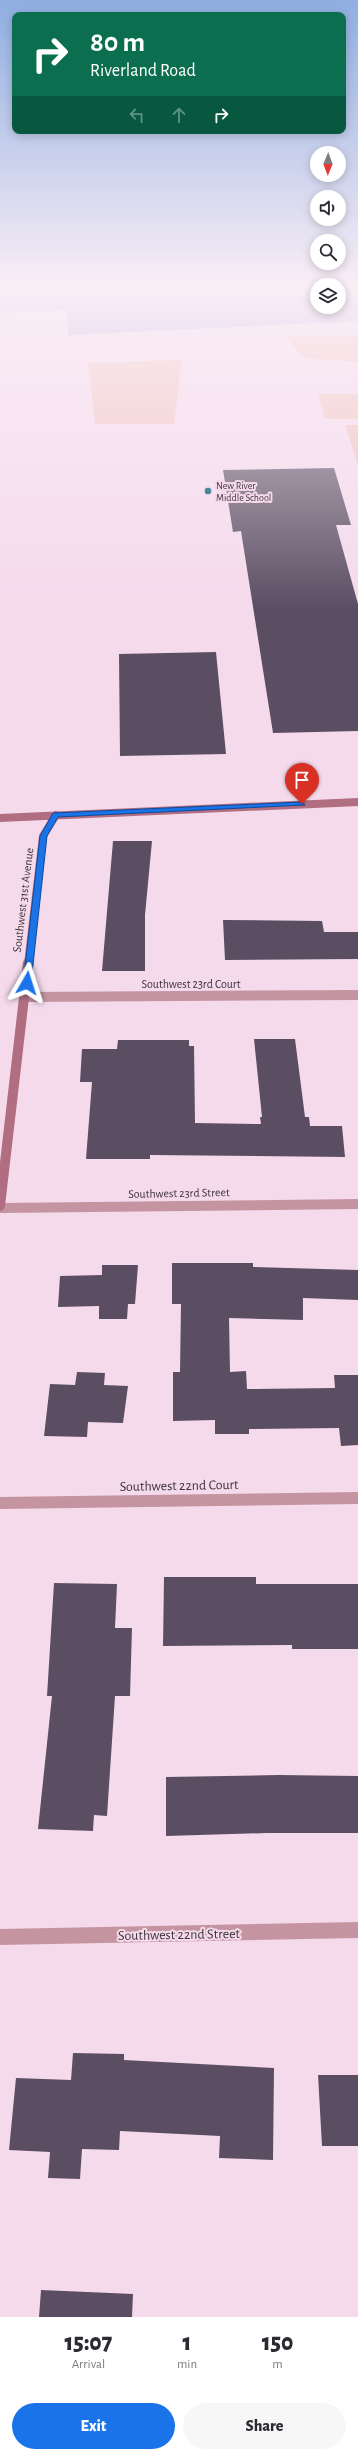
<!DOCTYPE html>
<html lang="en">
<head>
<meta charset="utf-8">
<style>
	body { margin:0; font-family:"Alegreya Sans",sans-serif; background:#f7f7f7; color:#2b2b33; height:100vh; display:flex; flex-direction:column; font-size:15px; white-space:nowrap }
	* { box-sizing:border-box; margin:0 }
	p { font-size:13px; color:#7c7c81 }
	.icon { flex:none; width:22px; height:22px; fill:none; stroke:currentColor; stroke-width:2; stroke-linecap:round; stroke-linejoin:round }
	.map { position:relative; height:2317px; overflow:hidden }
	.panel { display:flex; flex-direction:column; background:#fff; flex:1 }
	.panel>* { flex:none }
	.top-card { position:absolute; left:12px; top:12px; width:334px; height:122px; border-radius:8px; box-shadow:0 2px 10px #0003; background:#0b6e4f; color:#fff; overflow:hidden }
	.needle { width:26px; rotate:181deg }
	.controls { position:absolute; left:310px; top:146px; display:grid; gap:8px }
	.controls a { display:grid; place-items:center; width:36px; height:36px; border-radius:50%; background:#fff; box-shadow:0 2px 10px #0003; font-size:20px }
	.pin { position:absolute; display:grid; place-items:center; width:34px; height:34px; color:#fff; margin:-41px -17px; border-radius:50% 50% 50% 0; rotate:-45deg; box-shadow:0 0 4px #0007 }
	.pin .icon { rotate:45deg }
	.me { position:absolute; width:44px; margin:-22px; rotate:6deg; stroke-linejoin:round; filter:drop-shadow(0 0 3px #0008) }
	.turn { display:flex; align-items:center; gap:14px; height:84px; padding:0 12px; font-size:18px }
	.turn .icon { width:52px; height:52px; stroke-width:2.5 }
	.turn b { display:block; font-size:28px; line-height:34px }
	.lanes { display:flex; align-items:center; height:38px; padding:0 12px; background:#0003; justify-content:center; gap:20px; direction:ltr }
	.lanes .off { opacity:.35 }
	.eta { display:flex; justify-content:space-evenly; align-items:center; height:68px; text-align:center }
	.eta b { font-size:24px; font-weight:800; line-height:28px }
	.button { display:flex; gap:8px; margin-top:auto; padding:8px 12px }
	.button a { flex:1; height:46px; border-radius:24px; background:#1a73e8; color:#fff; font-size:16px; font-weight:800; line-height:46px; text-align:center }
	.button a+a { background:#f7f7f7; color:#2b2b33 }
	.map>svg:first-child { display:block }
	.green { fill:#f1bfb8 }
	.water { fill:#a9a6d6; fill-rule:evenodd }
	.building { fill:#5b4e63 }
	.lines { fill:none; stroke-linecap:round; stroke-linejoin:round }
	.street-far2 { stroke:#c495a0; stroke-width:10 }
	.street-far1 { stroke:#c495a0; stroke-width:12 }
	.street { stroke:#c495a0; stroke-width:16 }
	.secondary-far1 { stroke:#b16e80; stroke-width:8 }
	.secondary { stroke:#b16e80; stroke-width:10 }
	.route { fill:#1a73e8; stroke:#114b97 }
	.poi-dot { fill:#448897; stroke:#f5daec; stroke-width:1.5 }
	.labels { text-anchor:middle; stroke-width:4; stroke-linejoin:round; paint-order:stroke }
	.far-poi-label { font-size:10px; fill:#3f343b; stroke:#f5daec; text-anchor:start }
	.street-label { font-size:12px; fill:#3f343b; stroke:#f5daec }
	.near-street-label { font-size:14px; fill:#3f343b; stroke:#f5daec }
</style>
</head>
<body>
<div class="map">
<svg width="358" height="2317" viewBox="0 0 358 2317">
	<rect width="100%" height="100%" fill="#f5daec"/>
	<path class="green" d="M 286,336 L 358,336 L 358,362 L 303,358 Z
		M 182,360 L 174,424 L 95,424 L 88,363 Z
		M 318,394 L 358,394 L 358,419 L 325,419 Z
		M 345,425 L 358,425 L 358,465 Z"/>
	<path class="water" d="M 181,285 L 358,285 L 358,321 L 68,335 L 67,310 L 0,313 L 0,292 L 178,288 ZM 317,285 L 339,285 L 339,307 L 317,307 Z"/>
	<path class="building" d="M 334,468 L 351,525 L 336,525 L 358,604 L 358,731 L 273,733 L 241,531 L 233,532 L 223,470 Z
		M 216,652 L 226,754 L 120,756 L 119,654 Z
		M 113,841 L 152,841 L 145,915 L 145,971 L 102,971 Z
		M 223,920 L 322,921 L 324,932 L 358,932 L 358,959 L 225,960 Z
		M 254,1039 L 295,1039 L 305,1117 L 309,1117 L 310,1126 L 342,1126 L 345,1157 L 150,1155 L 150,1159 L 86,1159 L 92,1082 L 80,1082 L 82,1049 L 117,1049 L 118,1040 L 189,1040 L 189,1046 L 194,1046 L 195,1123 L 261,1124 L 260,1117 L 262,1117 Z
		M 172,1263 L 253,1263 L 253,1267 L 358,1270 L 358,1300 L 303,1298 L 303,1320 L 229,1318 L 230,1372 L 246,1371 L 247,1389 L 335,1388 L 334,1375 L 358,1375 L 358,1445 L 341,1446 L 339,1428 L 249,1429 L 249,1434 L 215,1434 L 215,1420 L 173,1421 L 173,1372 L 180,1372 L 181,1304 L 172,1304 Z
		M 102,1265 L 138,1265 L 135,1304 L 128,1304 L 127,1319 L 99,1319 L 99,1306 L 58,1307 L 60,1276 L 102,1275 Z
		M 77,1372 L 105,1373 L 104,1385 L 128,1386 L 123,1423 L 88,1422 L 87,1437 L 44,1436 L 50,1384 L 75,1385 Z
		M 164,1577 L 256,1577 L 256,1584 L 358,1584 L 358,1649 L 292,1649 L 292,1645 L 163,1646 Z
		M 54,1583 L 117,1584 L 115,1628 L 132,1628 L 130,1696 L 115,1696 L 107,1816 L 94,1815 L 93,1831 L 38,1829 L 52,1696 L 47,1696 Z
		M 278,1775 L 358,1776 L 358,1833 L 267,1833 L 166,1836 L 166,1777 Z
		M 73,2053 L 124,2054 L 124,2060 L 274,2068 L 273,2160 L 219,2158 L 220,2136 L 120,2131 L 119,2150 L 82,2149 L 80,2179 L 48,2178 L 50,2152 L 9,2150 L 16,2078 L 71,2080 Z
		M 318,2075 L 358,2075 L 358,2146 L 322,2146 Z
		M 41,2290 L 133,2294 L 132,2317 L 39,2317 Z"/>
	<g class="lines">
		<path class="street-far2" d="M 25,997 L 358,995
			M 0,1208 L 358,1204"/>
		<path class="street-far1" d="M 0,1503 L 358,1498"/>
		<path class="street" d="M 0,1937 L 358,1930"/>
		<path class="secondary-far1" d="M 0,818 L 358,802
			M 28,964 L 43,836 L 56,815"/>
		<path class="secondary" d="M 0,1206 L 28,963"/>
	</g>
	<linearGradient id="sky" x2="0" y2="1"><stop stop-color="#8faee1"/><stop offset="0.47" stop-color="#faeef6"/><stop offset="1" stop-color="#faeef6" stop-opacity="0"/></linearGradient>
	<rect width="358" height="609" fill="url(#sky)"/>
	<path class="route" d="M 302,802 L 305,805 L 58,817 L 47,836 L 31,983 L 27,985 L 23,983 L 40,836 L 53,813 Z"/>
	<circle class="poi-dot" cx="208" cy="491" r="4"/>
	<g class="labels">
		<g class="far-poi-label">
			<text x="216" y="489">New River<tspan x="216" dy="12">Middle School</tspan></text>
		</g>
		<g class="street-label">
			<text transform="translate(23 900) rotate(-83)" y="4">Southwest 31st Avenue</text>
			<text x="191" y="988">Southwest 23rd Court</text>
			<text transform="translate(179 1193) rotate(-1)" y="4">Southwest 23rd Street</text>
		</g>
		<g class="near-street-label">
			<text transform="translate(179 1485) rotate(-1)" y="5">Southwest 22nd Court</text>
			<text transform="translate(179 1934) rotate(-1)" y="5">Southwest 22nd Street</text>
		</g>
	</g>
</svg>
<div class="controls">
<a><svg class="needle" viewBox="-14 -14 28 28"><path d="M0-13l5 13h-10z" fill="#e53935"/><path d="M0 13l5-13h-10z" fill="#7c7c81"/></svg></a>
<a><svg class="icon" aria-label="sound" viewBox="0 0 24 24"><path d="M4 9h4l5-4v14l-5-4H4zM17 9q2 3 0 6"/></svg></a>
<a><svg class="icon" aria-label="search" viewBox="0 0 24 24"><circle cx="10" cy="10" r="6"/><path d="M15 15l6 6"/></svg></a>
<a><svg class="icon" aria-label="layers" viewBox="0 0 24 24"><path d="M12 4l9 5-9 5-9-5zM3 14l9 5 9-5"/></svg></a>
</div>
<div class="pin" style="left:302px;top:804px;background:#d93025"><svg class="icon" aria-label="arrive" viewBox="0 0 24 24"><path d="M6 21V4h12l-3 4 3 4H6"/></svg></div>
<svg class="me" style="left:27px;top:983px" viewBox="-20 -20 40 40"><path d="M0-17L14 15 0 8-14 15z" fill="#1a73e8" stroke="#fff" stroke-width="4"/></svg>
<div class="top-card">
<div class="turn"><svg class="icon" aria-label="right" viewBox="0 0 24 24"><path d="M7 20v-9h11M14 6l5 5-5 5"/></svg><div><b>80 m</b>Riverland Road</div></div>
<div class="lanes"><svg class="icon off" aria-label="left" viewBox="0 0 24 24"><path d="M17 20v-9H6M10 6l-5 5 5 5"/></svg><svg class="icon off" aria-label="ahead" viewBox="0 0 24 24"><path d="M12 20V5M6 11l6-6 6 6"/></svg><svg class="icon" aria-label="right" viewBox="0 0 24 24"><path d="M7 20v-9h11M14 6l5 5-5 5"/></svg></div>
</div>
</div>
<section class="panel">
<div class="eta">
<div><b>15:07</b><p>Arrival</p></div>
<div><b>1</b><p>min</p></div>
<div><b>150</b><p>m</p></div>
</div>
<div class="button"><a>Exit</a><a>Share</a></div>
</section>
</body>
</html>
